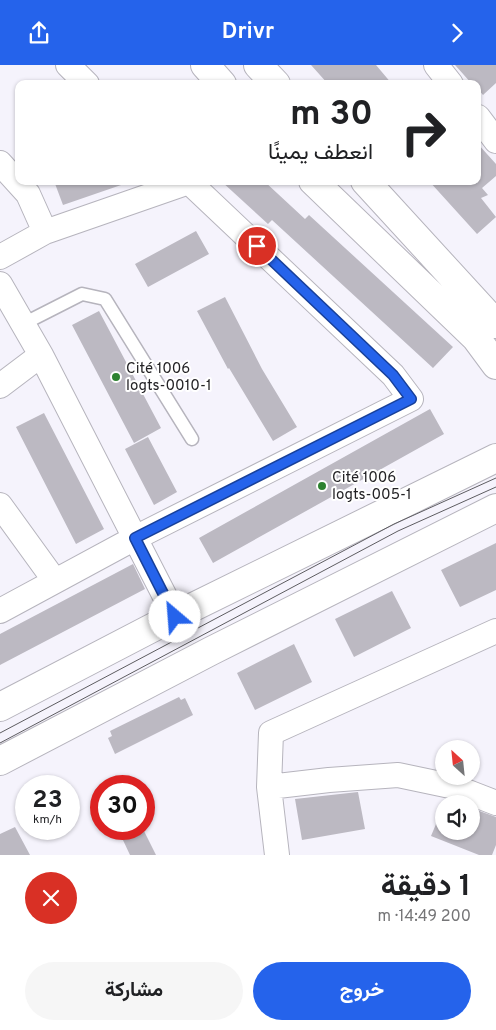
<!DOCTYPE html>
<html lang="ar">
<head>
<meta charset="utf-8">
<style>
	body { margin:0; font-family:Overpass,Vazirmatn,sans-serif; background:#f6f6f6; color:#202124; direction:rtl; height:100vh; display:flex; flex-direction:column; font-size:19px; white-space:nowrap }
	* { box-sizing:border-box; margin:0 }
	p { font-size:16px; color:#757577 }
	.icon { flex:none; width:28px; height:28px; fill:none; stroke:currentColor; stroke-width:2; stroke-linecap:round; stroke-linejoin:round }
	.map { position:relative; height:790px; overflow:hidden; direction:ltr }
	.details { display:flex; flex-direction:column; background:#fff; flex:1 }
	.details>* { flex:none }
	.banner { position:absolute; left:15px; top:15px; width:466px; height:105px; border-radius:10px; box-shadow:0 1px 4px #0004; direction:rtl; background:#fff; color:#202124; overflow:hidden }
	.needle { width:32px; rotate:333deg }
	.tools { position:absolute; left:435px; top:675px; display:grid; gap:10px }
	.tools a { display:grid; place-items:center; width:45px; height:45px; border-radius:50%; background:#fff; box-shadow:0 1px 4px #0004; font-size:25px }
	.speed { position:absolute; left:15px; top:710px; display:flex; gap:10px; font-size:25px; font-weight:700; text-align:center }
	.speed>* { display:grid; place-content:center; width:65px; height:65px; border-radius:50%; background:#fff; box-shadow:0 1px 4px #0004; line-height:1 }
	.speed small { font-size:12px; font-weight:400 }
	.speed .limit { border:8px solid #d22; background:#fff; color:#111 }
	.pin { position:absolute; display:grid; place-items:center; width:42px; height:42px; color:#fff; margin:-21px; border:2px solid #fff; border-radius:50%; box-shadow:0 1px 5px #0007 }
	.me { position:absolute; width:55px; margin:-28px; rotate:333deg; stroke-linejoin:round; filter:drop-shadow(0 0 4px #0008) }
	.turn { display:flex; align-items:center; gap:18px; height:105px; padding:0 25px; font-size:22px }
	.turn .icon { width:65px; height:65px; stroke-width:2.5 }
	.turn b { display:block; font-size:35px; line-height:42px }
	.round { display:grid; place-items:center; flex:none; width:52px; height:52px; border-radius:26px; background:#f6f6f6 }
	.summary { display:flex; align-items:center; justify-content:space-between; height:85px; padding:0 25px }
	h1 { font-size:30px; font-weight:700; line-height:38px }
	.action { display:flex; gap:10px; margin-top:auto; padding:10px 25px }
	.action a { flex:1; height:58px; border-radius:30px; background:#2563eb; color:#fff; font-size:20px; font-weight:700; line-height:58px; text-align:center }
	.action a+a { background:#f6f6f6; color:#202124 }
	header { display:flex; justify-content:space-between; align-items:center; height:65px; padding:0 25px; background:#2563eb; color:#fff; font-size:22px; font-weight:700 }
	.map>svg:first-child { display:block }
	.building { fill:#bcb9c2 }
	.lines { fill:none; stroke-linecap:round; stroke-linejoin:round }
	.service-casing { stroke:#b6b4bd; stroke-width:15 }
	.minor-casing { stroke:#b6b4bd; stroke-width:26 }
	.tertiary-casing { stroke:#b6b4bd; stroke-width:30 }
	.service { stroke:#fff; stroke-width:12 }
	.minor { stroke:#fff; stroke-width:24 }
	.tertiary { stroke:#fff; stroke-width:28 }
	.tram { stroke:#5d5c60; stroke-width:1 }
	.route-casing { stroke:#184099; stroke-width:12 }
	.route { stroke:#2563eb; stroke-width:9 }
	.poi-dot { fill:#2d8230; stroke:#fff; stroke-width:2 }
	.labels { text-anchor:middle; stroke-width:4; stroke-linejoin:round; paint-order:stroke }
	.poi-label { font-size:15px; fill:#232225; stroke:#fff; text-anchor:start }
</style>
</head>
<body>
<header><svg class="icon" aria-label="forward" viewBox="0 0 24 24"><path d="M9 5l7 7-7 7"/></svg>Drivr<svg class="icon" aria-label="share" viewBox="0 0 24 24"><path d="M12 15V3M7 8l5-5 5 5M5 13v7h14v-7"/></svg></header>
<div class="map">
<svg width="496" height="790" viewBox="0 0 496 790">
	<rect width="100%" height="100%" fill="#f5f3fc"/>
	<path class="building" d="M 311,0 L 376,0 L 392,19 L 328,19 Z
		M 455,0 L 496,0 L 496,18 L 483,30 L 478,24 L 478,19 L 472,19 Z
		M 478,79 L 496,99 L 496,111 L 482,123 L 488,130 L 481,133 L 496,152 L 477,169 L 429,116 L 476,116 L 478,118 Z
		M 54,116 L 124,116 L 124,119 L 63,140 Z
		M 221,116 L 264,116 L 305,154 L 309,150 L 453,282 L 433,303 L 272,155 L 268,159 Z
		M 196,166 L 209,189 L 148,222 L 135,199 Z
		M 225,232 L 262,304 L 297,362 L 273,376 L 229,303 L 228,304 L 197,246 Z
		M 99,246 L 161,363 L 134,378 L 72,260 Z
		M 430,344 L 444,369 L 213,498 L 199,473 Z
		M 44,348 L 104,464 L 76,479 L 16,362 Z
		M 148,372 L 177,427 L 154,440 L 125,384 Z
		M 496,478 L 496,525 L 460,542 L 441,505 Z
		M 133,499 L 145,524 L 0,600 L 0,569 Z
		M 392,526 L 411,563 L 354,592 L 335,554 Z
		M 294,579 L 312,617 L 255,645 L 237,608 Z
		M 179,632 L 181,635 L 185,633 L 193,650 L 115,689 L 108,673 L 112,671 L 110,666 Z
		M 358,727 L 365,764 L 302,775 L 295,734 Z
		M 444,740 L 444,766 L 471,766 L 471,743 L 496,752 L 496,780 L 492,790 L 479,790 L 431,771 Z
		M 15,762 L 30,790 L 0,790 L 0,769 Z
		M 121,764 L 143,764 L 156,790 L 130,790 L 122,773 L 125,771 Z"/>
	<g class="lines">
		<defs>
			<path id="service" d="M 23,259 L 82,229 L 105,234 L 192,374"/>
			<path id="minor" d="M 68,0 L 87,19
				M 436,0 L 451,19
				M 478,52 L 496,76
				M 0,98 L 28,129 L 45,167
				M 0,192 L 45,167 L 189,117
				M 0,219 L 41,290 L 175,551
				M 0,321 L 41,290
				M 0,440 L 55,516
				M 0,546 L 135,473 L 411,334 L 393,310 L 188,116
				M 269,722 L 329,715 L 398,710 L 455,722 L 496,738
				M 277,790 L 269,722 L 271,668 L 496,566"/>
			<path id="tertiary" d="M 205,0 L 222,19
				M 258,0 L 276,19
				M 313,116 L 476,273 L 496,300
				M 365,116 L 496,259
				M 0,642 L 175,551 L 496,393
				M 0,696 L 211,586 L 496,443"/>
		</defs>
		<use href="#service" class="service-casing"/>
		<use href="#minor" class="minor-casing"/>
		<use href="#tertiary" class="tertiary-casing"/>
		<use href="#service" class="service"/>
		<use href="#minor" class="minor"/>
		<use href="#tertiary" class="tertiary"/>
		<path class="tram" d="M 0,668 L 394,459 L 496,413
			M 0,678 L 398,466 L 496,422"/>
	</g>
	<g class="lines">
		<defs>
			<path id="route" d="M 175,552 L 135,473 L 411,334 L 393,310 L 257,181"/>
		</defs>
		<use href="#route" class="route-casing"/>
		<use href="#route" class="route"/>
	</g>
	<g class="poi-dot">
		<circle cx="116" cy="312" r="5"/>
		<circle cx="322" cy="421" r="5"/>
	</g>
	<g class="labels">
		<g class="poi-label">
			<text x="126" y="308">Cité 1006<tspan x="126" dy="17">logts-0010-1</tspan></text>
			<text x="332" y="417">Cité 1006<tspan x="332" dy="17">logts-005-1</tspan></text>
		</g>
	</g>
</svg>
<div class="tools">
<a><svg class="needle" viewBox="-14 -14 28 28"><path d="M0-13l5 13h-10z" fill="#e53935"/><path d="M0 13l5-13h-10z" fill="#757577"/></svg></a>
<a><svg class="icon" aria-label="sound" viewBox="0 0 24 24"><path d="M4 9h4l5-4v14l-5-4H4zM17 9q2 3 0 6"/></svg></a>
</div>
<div class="speed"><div>23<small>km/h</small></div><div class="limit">30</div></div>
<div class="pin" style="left:257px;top:181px;background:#d93025"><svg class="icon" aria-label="arrive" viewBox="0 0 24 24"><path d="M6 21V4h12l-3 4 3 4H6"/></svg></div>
<svg class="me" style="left:175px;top:552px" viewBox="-20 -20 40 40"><circle r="19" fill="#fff"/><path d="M0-13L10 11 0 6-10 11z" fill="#2563eb"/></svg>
<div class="banner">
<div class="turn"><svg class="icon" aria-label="right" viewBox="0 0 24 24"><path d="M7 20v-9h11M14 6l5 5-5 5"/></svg><div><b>30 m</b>انعطف يمينًا</div></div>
</div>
</div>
<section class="details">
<div class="summary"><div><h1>1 دقيقة</h1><p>200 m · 14:49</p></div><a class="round" style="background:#d93025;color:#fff"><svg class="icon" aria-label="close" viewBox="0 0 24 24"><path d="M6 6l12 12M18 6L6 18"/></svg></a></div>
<div class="action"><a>خروج</a><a>مشاركة</a></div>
</section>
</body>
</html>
